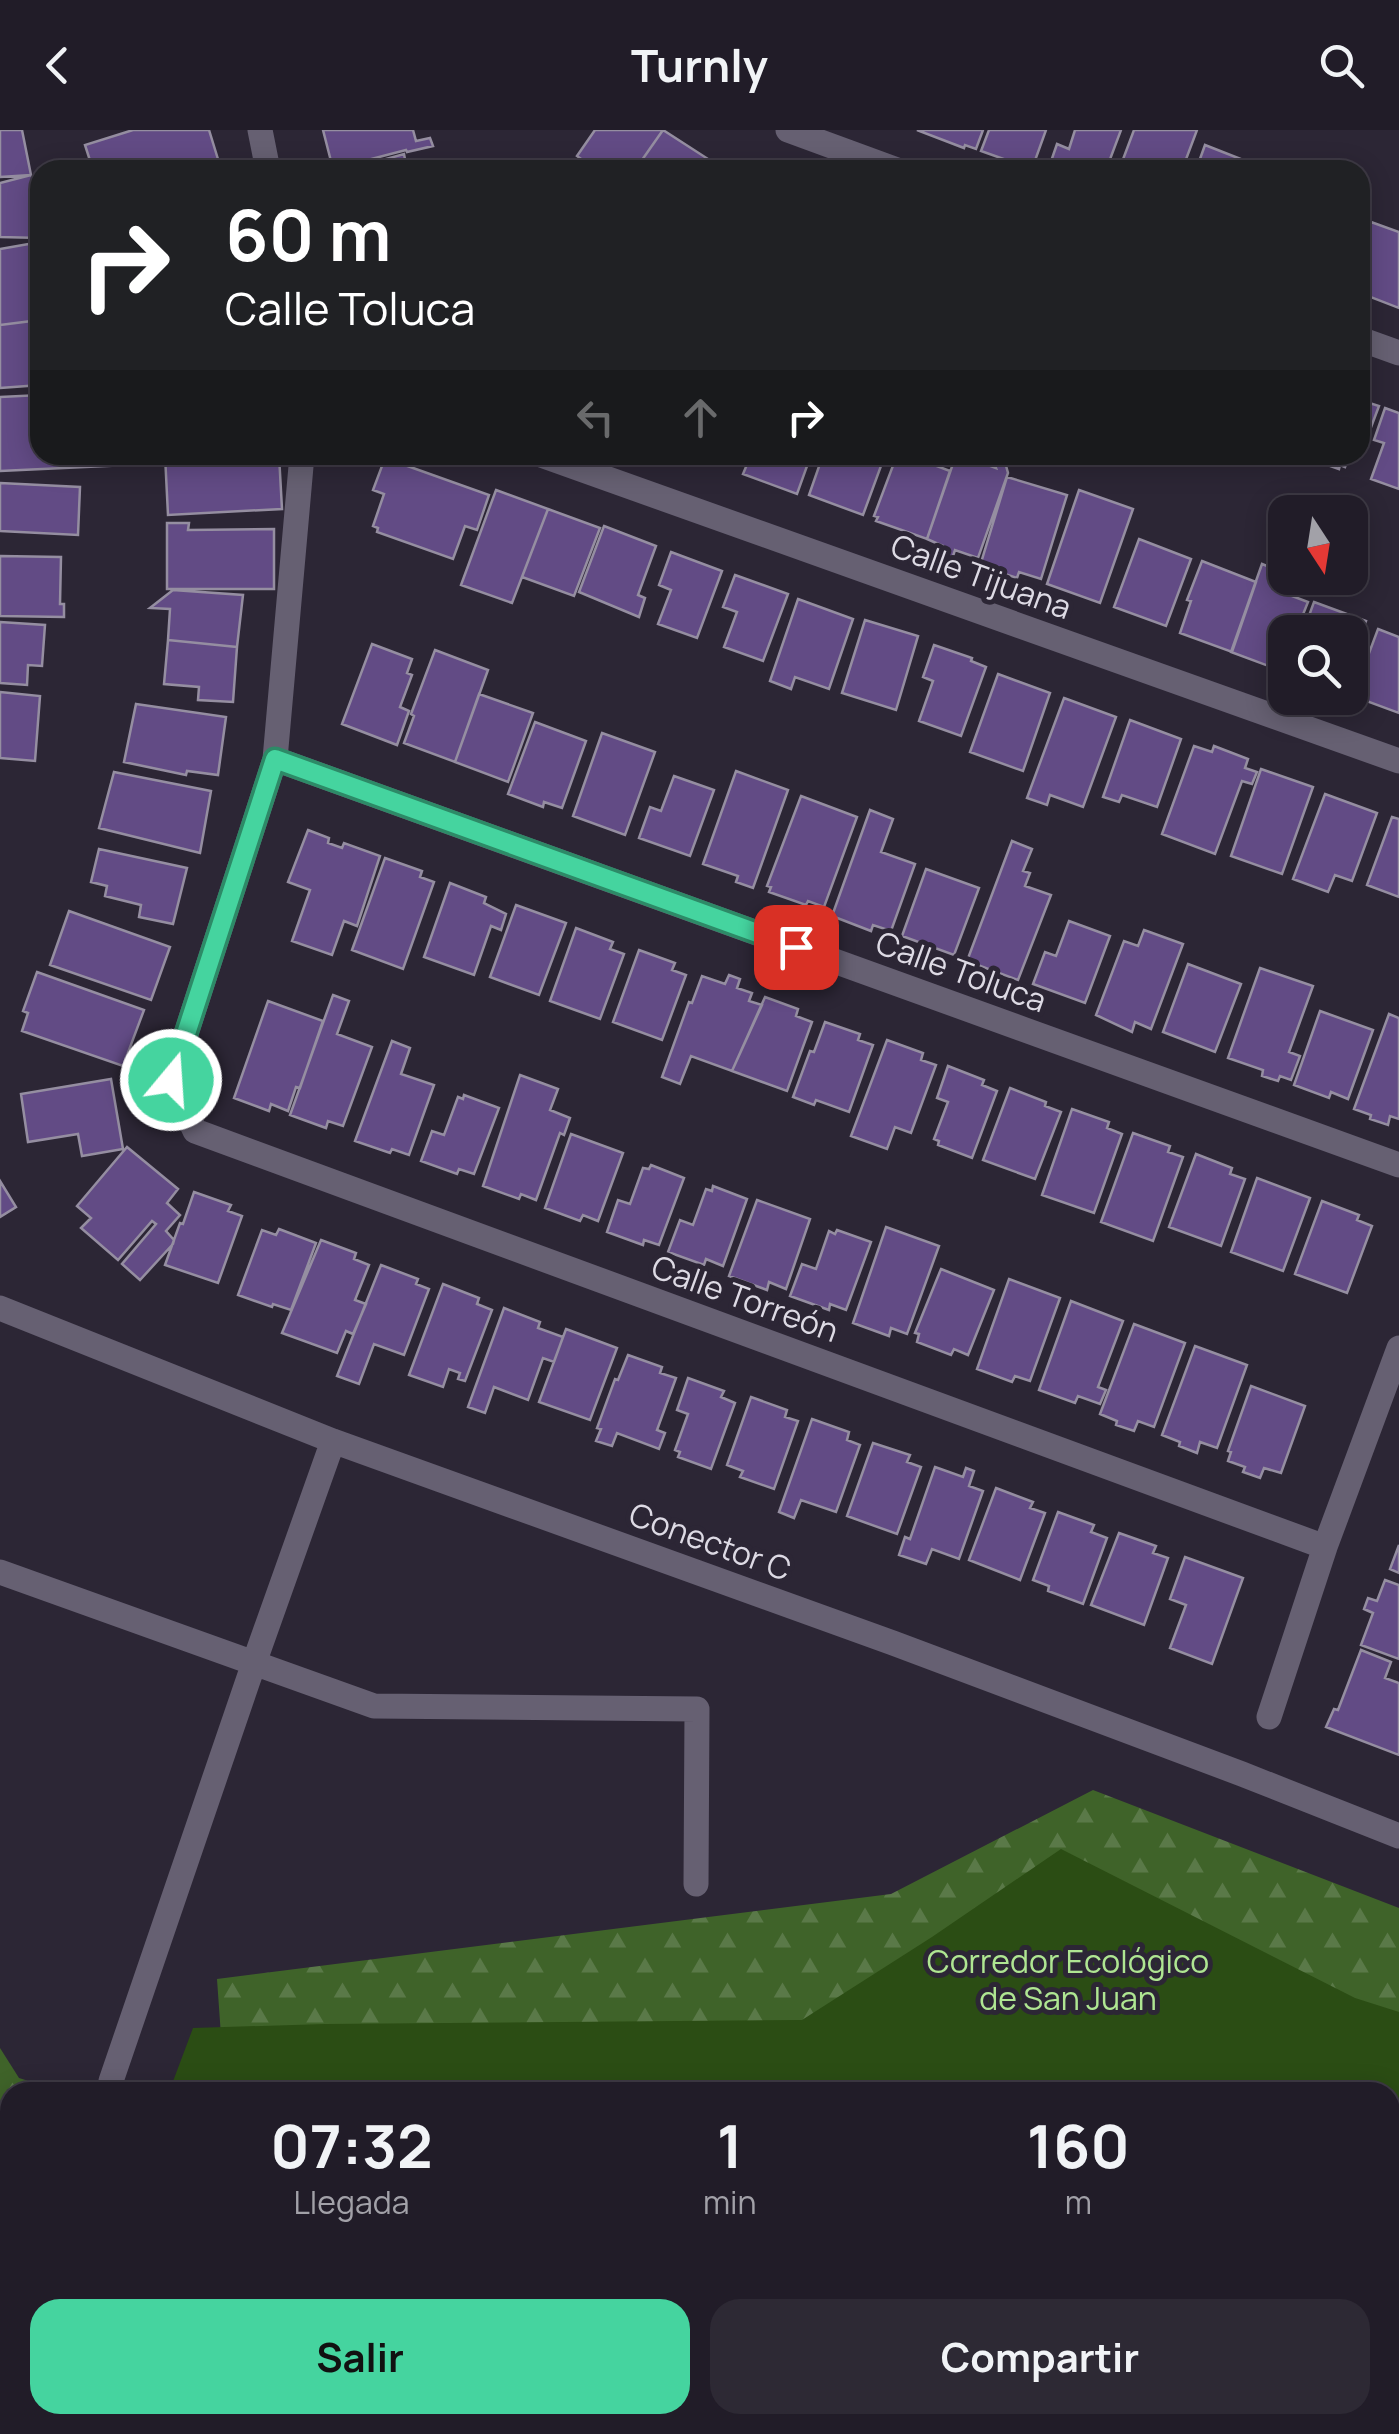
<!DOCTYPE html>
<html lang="es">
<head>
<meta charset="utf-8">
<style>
	body { margin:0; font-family:Manrope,sans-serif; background:#2d2934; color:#f1f3f6; height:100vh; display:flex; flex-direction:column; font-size:38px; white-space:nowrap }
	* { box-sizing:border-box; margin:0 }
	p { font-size:32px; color:#a2a1a8 }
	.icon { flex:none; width:55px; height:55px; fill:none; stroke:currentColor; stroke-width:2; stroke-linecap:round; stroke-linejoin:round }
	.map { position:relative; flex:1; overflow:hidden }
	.sheet { position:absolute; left:0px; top:1952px; width:1400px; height:352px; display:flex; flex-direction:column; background:#211c28; border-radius:30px 30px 0 0; box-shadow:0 5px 25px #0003,0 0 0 2px #3e3a45 }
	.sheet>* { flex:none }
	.banner { position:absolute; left:30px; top:30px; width:1340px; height:305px; border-radius:30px; box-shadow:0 5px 25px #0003,0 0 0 2px #3e3a45; background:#202124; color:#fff; overflow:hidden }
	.needle { width:65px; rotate:168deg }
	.fabs { position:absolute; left:1268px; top:365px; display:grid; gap:20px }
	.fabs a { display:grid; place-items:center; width:100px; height:100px; border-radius:20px; background:#211c28; box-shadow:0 5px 25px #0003,0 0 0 2px #3e3a45; font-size:50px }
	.pin { position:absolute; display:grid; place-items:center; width:85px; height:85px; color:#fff; margin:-42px; border-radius:20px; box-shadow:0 5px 15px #0006 }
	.me { position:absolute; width:110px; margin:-55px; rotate:18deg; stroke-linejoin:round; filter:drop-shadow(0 0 8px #0008) }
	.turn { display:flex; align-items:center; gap:35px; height:210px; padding:0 30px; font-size:45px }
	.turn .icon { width:130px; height:130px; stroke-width:2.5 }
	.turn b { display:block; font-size:70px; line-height:85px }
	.lanes { display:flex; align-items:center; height:95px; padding:0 30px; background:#0003; justify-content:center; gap:50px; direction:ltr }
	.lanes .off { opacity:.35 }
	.eta { display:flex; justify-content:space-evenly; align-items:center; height:170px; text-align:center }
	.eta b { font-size:60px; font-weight:700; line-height:70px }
	.action { display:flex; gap:20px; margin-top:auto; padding:20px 30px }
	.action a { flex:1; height:115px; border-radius:30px; background:#45d49f; color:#111; font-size:40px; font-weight:700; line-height:115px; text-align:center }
	.action a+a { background:#2d2934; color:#f1f3f6 }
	header { display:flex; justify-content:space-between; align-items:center; height:130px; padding:0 30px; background:#211c28; font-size:45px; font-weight:700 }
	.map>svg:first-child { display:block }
	.forest { fill:url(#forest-firs) }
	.park { fill:#2b4d14 }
	.building { fill:#624b85; stroke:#958ea1; stroke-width:2.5 }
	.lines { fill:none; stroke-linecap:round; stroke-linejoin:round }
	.minor { stroke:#666072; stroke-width:25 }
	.route-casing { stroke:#2d8a67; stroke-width:25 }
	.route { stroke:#45d49f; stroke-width:18 }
	.labels { text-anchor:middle; stroke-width:10; stroke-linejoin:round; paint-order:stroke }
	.street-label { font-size:32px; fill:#dddae4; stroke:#2c2635 }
	.park-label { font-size:32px; fill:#afe692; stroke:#2c2635 }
</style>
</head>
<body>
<header><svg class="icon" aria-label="back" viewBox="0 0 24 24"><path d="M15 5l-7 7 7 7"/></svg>Turnly<svg class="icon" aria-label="search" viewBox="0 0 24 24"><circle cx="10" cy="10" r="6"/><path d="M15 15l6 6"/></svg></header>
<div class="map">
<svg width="1399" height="2304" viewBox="0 0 1399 2304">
	<defs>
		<pattern id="forest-firs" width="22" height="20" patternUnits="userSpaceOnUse" patternTransform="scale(2.5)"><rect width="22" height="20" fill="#3f6329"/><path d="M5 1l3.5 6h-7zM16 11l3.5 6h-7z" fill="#5a7948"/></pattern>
	</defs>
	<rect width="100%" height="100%" fill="#2c2635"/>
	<path class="forest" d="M 1093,1660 L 1399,1778 L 1399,2304 L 0,2304 L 0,1918 L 19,1948 L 63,1962 L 10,1962 L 10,2295 L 1390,2295 L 1390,1962 L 225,1962 L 217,1849 L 891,1764 Z"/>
	<path class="park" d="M 1061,1719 L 1355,1868 L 1399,1882 L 1399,2304 L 0,2304 L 0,2127 L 10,2124 L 10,2295 L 1390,2295 L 1390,1962 L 169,1962 L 193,1898 L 325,1894 L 802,1890 L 932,1807 Z"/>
	<path class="building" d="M 0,0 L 22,0 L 31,45 L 0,47 Z
		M 133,0 L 209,0 L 221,39 L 93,40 L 85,15 Z
		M 323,0 L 413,0 L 416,11 L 430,8 L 433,16 L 407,22 L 406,20 L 333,39 Z
		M 595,0 L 663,0 L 635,40 L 588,40 L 591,36 L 577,26 Z
		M 663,0 L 708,29 L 700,40 L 635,40 Z
		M 917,0 L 983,0 L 976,19 L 965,15 L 964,18 Z
		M 989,0 L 1046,0 L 1032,39 L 981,21 Z
		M 1075,0 L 1121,0 L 1106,40 L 1048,40 L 1057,14 L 1069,19 Z
		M 1134,0 L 1197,0 L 1182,40 L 1119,40 Z
		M 1205,15 L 1256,35 L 1254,40 L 1196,40 Z
		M 404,24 L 407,40 L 346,40 Z
		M 31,45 L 40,62 L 40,108 L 0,107 L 0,53 Z
		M 1371,92 L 1399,102 L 1399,178 L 1360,163 L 1360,121 Z
		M 40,112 L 40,190 L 0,195 L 0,119 Z
		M 40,190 L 40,255 L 0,258 L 0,195 Z
		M 40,265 L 40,325 L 126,325 L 127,335 L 0,341 L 0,267 Z
		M 1360,270 L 1379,276 L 1367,308 L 1360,306 Z
		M 1385,278 L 1399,283 L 1399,359 L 1371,349 L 1384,313 L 1374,310 Z
		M 165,325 L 279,325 L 282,379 L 168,385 Z
		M 705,325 L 734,325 L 730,335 Z
		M 751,325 L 811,325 L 797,364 L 743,344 Z
		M 823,325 L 885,325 L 863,385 L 809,365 Z
		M 897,325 L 908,325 L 950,341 L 927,409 L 876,391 L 878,387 L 874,386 Z
		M 956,325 L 970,325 L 969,328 L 996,338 L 991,325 L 1003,325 L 1008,343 L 978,428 L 955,420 L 952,429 L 940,424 L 943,416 L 927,409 Z
		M 1349,325 L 1345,337 L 1340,335 L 1339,339 L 1302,326 Z
		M 385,328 L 489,365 L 477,400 L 465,396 L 453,429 L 377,402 L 378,398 L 373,396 L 384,364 L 373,360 Z
		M 1007,347 L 1067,365 L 1041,449 L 1019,442 L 1017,448 L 980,436 Z
		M 0,353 L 80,357 L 78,405 L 0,401 Z
		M 496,360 L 548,379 L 512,473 L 461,455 Z
		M 1079,360 L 1133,379 L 1100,473 L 1047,454 Z
		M 548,379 L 600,398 L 574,466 L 522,447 Z
		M 167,393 L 189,393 L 188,400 L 274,399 L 274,459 L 167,459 Z
		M 604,396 L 656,416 L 638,465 L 645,468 L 639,487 L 579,462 Z
		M 1139,409 L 1191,429 L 1166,496 L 1114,477 Z
		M 671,422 L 722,441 L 697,508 L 658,494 L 671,460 L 659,455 Z
		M 0,426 L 61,427 L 60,474 L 64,474 L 64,487 L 0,486 Z
		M 1202,431 L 1256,452 L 1232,522 L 1180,503 L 1191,471 L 1187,470 Z
		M 1262,434 L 1285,443 L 1285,448 L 1299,448 L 1292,466 L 1308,472 L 1296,502 L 1285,502 L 1285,533 L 1282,541 L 1231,522 Z
		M 735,445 L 788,464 L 763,531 L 724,517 L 737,482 L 723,477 Z
		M 173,460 L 243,465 L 237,517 L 168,510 L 170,479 L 150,478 Z
		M 798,469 L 853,489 L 829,559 L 795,547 L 791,559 L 770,551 Z
		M 1314,472 L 1366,491 L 1350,535 L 1350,502 L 1303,502 Z
		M 865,490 L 918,506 L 896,580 L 842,563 Z
		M 0,492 L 45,495 L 42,536 L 28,535 L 27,555 L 0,553 Z
		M 1378,499 L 1399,507 L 1399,583 L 1353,566 Z
		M 168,510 L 237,517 L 233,572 L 198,570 L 199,557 L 164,554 Z
		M 372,514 L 412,529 L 407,543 L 412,545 L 400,577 L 409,581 L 397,615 L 342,594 Z
		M 934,515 L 972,528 L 971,531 L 986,537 L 961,606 L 919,591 L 933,551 L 923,547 Z
		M 435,520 L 488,540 L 455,632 L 404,613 L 414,586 L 411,584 Z
		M 998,544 L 1050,563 L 1023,641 L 970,622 Z
		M 0,562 L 40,566 L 35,631 L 0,628 Z
		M 479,564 L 533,583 L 508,652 L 455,632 Z
		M 1064,568 L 1116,587 L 1083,677 L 1050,665 L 1047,675 L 1027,668 Z
		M 136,574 L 226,587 L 218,645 L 187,641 L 186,645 L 124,632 Z
		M 1130,590 L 1181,609 L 1157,677 L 1122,665 L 1119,672 L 1103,667 Z
		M 535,592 L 586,611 L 562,678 L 544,672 L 543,677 L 508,664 Z
		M 602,603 L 655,622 L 625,705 L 573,686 Z
		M 1194,616 L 1212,622 L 1214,616 L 1248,629 L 1245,638 L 1257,642 L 1252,654 L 1242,651 L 1215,724 L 1162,704 Z
		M 1261,639 L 1313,657 L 1282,744 L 1231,726 Z
		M 736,641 L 788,660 L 753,758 L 736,752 L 738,746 L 703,734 Z
		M 114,642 L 211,661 L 200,723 L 99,698 Z
		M 674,646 L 714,660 L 690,726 L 639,708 L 650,677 L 661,681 Z
		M 1325,664 L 1377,683 L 1352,751 L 1335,745 L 1328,762 L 1293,749 Z
		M 801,666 L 857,687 L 824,777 L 808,771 L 806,775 L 769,762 L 771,757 L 767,756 Z
		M 870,680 L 893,689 L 881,722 L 915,734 L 891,801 L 873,795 L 871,801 L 832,786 Z
		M 1392,687 L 1399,689 L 1399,767 L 1367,755 Z
		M 308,700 L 329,708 L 328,713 L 342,718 L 344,713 L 380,726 L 357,796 L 344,791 L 332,825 L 292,811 L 310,760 L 288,752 Z
		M 1012,711 L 1032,719 L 1023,741 L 1030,743 L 1025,756 L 1051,765 L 1018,850 L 967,831 Z
		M 99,719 L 187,738 L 173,794 L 139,787 L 141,775 L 105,766 L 107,756 L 91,752 Z
		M 385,728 L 422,741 L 420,747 L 434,752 L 403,839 L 352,820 Z
		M 926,739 L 979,758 L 954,825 L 902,806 Z
		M 450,753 L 486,767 L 484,773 L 506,784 L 501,800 L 491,796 L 474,845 L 424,827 Z
		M 516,775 L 566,793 L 539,865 L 490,847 Z
		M 69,781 L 170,817 L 151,870 L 50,835 Z
		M 1069,791 L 1110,806 L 1085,873 L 1033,854 L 1045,822 L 1056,826 Z
		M 576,798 L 613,812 L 610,819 L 624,824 L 600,889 L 550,871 Z
		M 1144,800 L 1183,814 L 1151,899 L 1135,892 L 1132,902 L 1096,885 L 1124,811 L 1138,816 Z
		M 639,820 L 675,833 L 672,840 L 686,845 L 662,910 L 613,892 Z
		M 1188,834 L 1241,854 L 1215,922 L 1163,902 Z
		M 1260,838 L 1313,856 L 1289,922 L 1300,926 L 1291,950 L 1280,946 L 1278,951 L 1262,946 L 1263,940 L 1228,928 Z
		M 37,842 L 144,880 L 123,936 L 22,901 L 28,883 L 23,881 Z
		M 729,845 L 740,849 L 737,858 L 752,863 L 749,871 L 762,875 L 732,941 L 691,926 L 680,954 L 662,947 L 689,872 L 692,873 L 702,846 L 725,854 Z
		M 333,865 L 349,871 L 337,904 L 372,917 L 343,996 L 328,991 L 326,998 L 290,985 Z
		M 765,867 L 798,879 L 796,886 L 812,892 L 787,961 L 732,941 Z
		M 268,871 L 323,891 L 300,958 L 296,957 L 288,981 L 271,974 L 269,981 L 234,968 Z
		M 1320,881 L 1373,900 L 1348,969 L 1331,962 L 1329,968 L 1294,955 Z
		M 1389,884 L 1399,888 L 1399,989 L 1390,986 L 1388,995 L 1370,989 L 1371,985 L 1354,979 Z
		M 825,892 L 860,904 L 858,910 L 873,915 L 849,982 L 816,970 L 814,975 L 793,967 L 810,921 L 814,922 Z
		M 887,910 L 923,923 L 921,930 L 936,935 L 911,1003 L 895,997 L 887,1019 L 851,1006 Z
		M 392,911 L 410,918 L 401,944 L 434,955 L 409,1025 L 392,1019 L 390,1023 L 355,1011 Z
		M 948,936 L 984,950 L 982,955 L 997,961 L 972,1028 L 938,1015 L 939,1011 L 934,1009 L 948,972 L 937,968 Z
		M 520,945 L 558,959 L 550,980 L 570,988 L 564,1005 L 560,1003 L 536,1070 L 521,1064 L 519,1069 L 483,1056 Z
		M 111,949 L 123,1019 L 82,1026 L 78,1004 L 28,1012 L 21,964 Z
		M 1010,958 L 1046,972 L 1045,976 L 1061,982 L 1035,1049 L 983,1030 Z
		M 464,965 L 499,978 L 474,1044 L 459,1039 L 457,1044 L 421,1031 L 432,1001 L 444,1005 L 458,967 L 463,969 Z
		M 1072,979 L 1109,992 L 1107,998 L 1122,1004 L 1094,1083 L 1042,1065 Z
		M 1133,1003 L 1170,1016 L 1168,1022 L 1183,1027 L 1153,1111 L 1101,1092 Z
		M 571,1004 L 623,1023 L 598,1091 L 583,1085 L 580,1091 L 545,1078 Z
		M 127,1017 L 178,1059 L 167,1073 L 180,1085 L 166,1101 L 174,1110 L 173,1114 L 140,1150 L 122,1134 L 156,1094 L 152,1091 L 118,1130 L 81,1098 L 91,1088 L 77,1076 Z
		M 1196,1024 L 1232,1038 L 1230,1044 L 1245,1049 L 1221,1116 L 1169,1097 Z
		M 651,1035 L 684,1048 L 659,1115 L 644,1110 L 643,1115 L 607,1102 L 618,1070 L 630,1074 L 643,1038 L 649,1039 Z
		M 1257,1048 L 1310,1068 L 1283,1141 L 1231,1122 Z
		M 0,1051 L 16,1077 L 0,1087 Z
		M 713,1056 L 747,1069 L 723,1136 L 706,1129 L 704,1135 L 668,1122 L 680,1090 L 693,1095 L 706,1059 L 712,1061 Z
		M 194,1062 L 231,1075 L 228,1081 L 242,1086 L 218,1153 L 165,1135 L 180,1093 L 183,1094 Z
		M 757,1070 L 810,1089 L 786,1159 L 769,1152 L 767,1160 L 729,1146 Z
		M 1322,1071 L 1359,1085 L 1357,1090 L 1372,1096 L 1347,1163 L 1295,1144 Z
		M 886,1097 L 939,1116 L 907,1204 L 891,1198 L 889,1206 L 853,1193 Z
		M 279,1099 L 316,1113 L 291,1180 L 273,1174 L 272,1177 L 238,1165 L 262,1100 L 276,1105 Z
		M 837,1100 L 871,1112 L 846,1180 L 830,1174 L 829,1180 L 790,1166 L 802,1134 L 816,1139 L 829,1101 L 835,1104 Z
		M 321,1110 L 356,1123 L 354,1129 L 369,1135 L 355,1170 L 366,1174 L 353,1204 L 346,1201 L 337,1223 L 282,1203 Z
		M 381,1135 L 418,1149 L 416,1154 L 429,1159 L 404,1225 L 374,1214 L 359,1254 L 337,1246 Z
		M 941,1139 L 994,1160 L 968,1225 L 954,1219 L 951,1225 L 917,1212 L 919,1204 L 915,1203 Z
		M 1009,1149 L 1060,1168 L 1030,1251 L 1015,1246 L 1012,1252 L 977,1239 Z
		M 443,1154 L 479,1168 L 477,1174 L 492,1180 L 465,1251 L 458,1249 L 460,1243 L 449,1239 L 443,1257 L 409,1245 Z
		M 1071,1171 L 1123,1191 L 1098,1257 L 1106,1260 L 1100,1274 L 1078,1266 L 1075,1273 L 1039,1260 Z
		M 504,1178 L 540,1192 L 538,1198 L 563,1207 L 554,1232 L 543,1228 L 528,1270 L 494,1257 L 485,1283 L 468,1277 Z
		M 1134,1194 L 1185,1213 L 1154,1297 L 1138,1291 L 1134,1301 L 1116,1295 L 1117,1291 L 1100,1284 Z
		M 566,1199 L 617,1218 L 590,1290 L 539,1272 Z
		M 1195,1216 L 1247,1235 L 1217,1318 L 1200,1312 L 1197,1323 L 1179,1316 L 1180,1312 L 1162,1305 Z
		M 628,1225 L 662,1237 L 660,1243 L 676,1248 L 657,1300 L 665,1303 L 659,1319 L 617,1303 L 612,1316 L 596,1311 L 601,1299 L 597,1298 L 615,1249 L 618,1250 Z
		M 688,1248 L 724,1261 L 721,1267 L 735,1273 L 711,1339 L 678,1327 L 680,1322 L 675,1320 L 688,1284 L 677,1280 Z
		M 1251,1256 L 1305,1276 L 1281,1343 L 1264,1338 L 1260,1348 L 1243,1342 L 1245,1337 L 1228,1331 L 1231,1322 L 1228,1321 Z
		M 751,1267 L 787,1280 L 785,1287 L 798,1291 L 774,1359 L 740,1347 L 743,1341 L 727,1335 Z
		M 812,1289 L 849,1302 L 847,1310 L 860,1315 L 836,1382 L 801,1370 L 794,1388 L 779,1382 Z
		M 873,1313 L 910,1325 L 907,1332 L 921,1337 L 897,1404 L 847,1386 Z
		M 935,1337 L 963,1347 L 966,1338 L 974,1341 L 969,1356 L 983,1361 L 959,1429 L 932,1419 L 926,1434 L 899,1425 L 905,1407 L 910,1409 Z
		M 996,1358 L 1033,1372 L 1030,1378 L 1045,1383 L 1020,1450 L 969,1430 Z
		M 1058,1382 L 1094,1395 L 1091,1402 L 1107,1408 L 1083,1474 L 1048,1461 L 1049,1456 L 1033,1450 Z
		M 1119,1403 L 1156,1416 L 1153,1423 L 1168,1428 L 1144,1495 L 1091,1475 Z
		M 1399,1415 L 1399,1443 L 1390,1439 Z
		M 1185,1427 L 1243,1448 L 1212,1534 L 1170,1518 L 1186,1475 L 1170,1469 Z
		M 1385,1450 L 1399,1455 L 1399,1529 L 1361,1515 L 1373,1483 L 1364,1479 L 1368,1468 L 1377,1471 Z
		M 1361,1520 L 1391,1532 L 1385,1548 L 1399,1553 L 1399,1625 L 1326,1597 L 1334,1579 L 1338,1580 Z"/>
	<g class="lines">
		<path class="minor" d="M 260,0 L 268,40
			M 788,0 L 897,40
			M 1360,209 L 1399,223
			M 302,325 L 275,629 L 171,950 L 195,1001 L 1325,1417
			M 541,325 L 1399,631
			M 275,629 L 1399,1035
			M 0,1178 L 333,1311 L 893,1513 L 1242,1644 L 1399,1706
			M 0,1442 L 374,1576 L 697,1579 L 696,1754
			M 1269,1587 L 1325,1417 L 1399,1218
			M 111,1951 L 254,1533 L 333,1311"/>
	</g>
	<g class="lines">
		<defs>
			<path id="route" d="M 171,950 L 275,629 L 796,817"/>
		</defs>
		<use href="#route" class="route-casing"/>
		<use href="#route" class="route"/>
	</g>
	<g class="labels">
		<g class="street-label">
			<text transform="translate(981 447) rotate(20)" y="11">Calle Tijuana</text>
			<text transform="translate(961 842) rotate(20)" y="11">Calle Toluca</text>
			<text transform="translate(745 1169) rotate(20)" y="11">Calle Torreón</text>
			<text transform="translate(710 1412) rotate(20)" y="11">Conector C</text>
		</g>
		<g class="park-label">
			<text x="1068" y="1843">Corredor Ecológico<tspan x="1068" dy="37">de San Juan</tspan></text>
		</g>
	</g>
</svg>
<div class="fabs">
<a><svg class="needle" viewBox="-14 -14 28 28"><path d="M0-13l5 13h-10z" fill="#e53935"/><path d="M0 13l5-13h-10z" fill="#a2a1a8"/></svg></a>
<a><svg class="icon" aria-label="search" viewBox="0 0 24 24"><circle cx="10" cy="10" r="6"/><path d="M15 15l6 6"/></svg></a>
</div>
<div class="pin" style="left:796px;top:817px;background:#d93025"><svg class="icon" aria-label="arrive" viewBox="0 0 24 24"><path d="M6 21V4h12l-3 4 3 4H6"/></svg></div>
<svg class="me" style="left:171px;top:950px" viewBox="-20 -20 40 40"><circle r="17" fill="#45d49f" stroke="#fff" stroke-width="3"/><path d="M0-11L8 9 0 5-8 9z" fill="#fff"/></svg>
<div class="banner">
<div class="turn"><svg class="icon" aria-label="right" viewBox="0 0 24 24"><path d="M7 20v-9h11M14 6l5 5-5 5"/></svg><div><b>60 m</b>Calle Toluca</div></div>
<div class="lanes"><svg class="icon off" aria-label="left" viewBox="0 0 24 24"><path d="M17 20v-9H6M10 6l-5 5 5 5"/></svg><svg class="icon off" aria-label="ahead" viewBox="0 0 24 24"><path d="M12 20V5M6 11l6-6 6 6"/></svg><svg class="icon" aria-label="right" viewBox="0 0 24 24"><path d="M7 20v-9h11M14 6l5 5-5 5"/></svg></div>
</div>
<section class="sheet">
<div class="eta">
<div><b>07:32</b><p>Llegada</p></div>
<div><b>1</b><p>min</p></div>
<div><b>160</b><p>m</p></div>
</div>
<div class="action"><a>Salir</a><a>Compartir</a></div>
</section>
</div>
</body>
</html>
